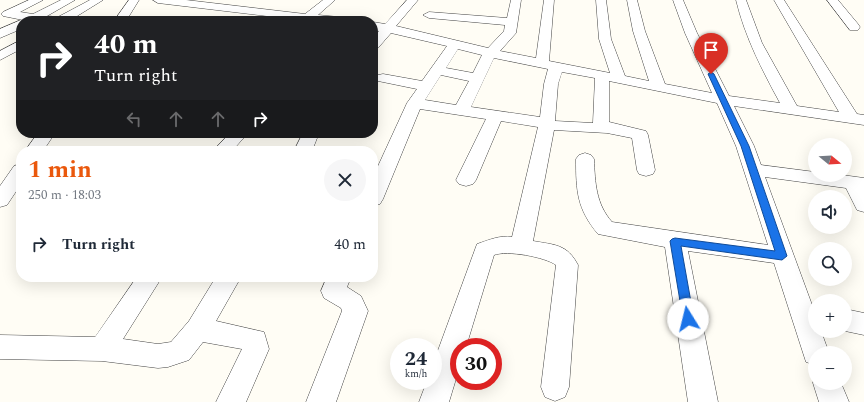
<!DOCTYPE html>
<html lang="en">
<head>
<meta charset="utf-8">
<style>
	body { margin:0; font-family:Spectral,serif; background:#f6f6f7; color:#1f2937; height:100vh; display:flex; flex-direction:column; font-size:15px; white-space:nowrap }
	* { box-sizing:border-box; margin:0 }
	p { font-size:13px; color:#747a83 }
	.icon { flex:none; width:22px; height:22px; fill:none; stroke:currentColor; stroke-width:2; stroke-linecap:round; stroke-linejoin:round }
	.map { position:relative; flex:1; overflow:hidden }
	.panel { position:absolute; left:16px; top:146px; width:362px; height:136px; display:flex; flex-direction:column; background:#fff; border-radius:16px; box-shadow:0 4px 16px #0002 }
	.panel>* { flex:none }
	.hud { position:absolute; left:16px; top:16px; width:362px; height:122px; border-radius:16px; box-shadow:0 4px 16px #0002; background:#202124; color:#fff; overflow:hidden }
	.needle { width:26px; rotate:108deg }
	.tools { position:absolute; left:808px; top:138px; display:grid; gap:8px }
	.tools a { display:grid; place-items:center; width:44px; height:44px; border-radius:50%; background:#fff; box-shadow:0 4px 16px #0002; font-size:20px }
	.speed { position:absolute; left:390px; top:338px; display:flex; gap:8px; font-size:20px; font-weight:700; text-align:center }
	.speed>* { display:grid; place-content:center; width:52px; height:52px; border-radius:50%; background:#fff; box-shadow:0 4px 16px #0002; line-height:1 }
	.speed small { font-size:10px; font-weight:400 }
	.speed .limit { border:6px solid #d22; background:#fff; color:#111 }
	.pin { position:absolute; display:grid; place-items:center; width:34px; height:34px; color:#fff; margin:-41px -17px; border-radius:50% 50% 50% 0; rotate:-45deg; box-shadow:0 0 4px #0007 }
	.pin .icon { rotate:45deg }
	.me { position:absolute; width:44px; margin:-22px; rotate:351deg; stroke-linejoin:round; filter:drop-shadow(0 0 3px #0008) }
	.turn { display:flex; align-items:center; gap:14px; height:84px; padding:0 12px; font-size:18px }
	.turn .icon { width:52px; height:52px; stroke-width:2.5 }
	.turn b { display:block; font-size:28px; line-height:34px }
	.lanes { display:flex; align-items:center; height:38px; padding:0 12px; background:#0003; justify-content:center; gap:20px; direction:ltr }
	.lanes .off { opacity:.35 }
	.round { display:grid; place-items:center; flex:none; width:42px; height:42px; border-radius:21px; background:#f6f6f7 }
	.headline { display:flex; align-items:center; justify-content:space-between; height:68px; padding:0 12px }
	h1 { font-size:24px; font-weight:700; line-height:30px; color:#ea580c }
	ul { padding:0; list-style:none }
	li { display:flex; align-items:center; gap:12px; height:60px; padding:0 12px }
	li div { flex:1 }
	li b { display:block; font-size:15px }
	li em { font-style:normal }
	.map>svg:first-child { display:block }
	.lines { fill:none; stroke-linecap:round; stroke-linejoin:round }
	.minor-casing { stroke:#444; stroke-width:1 }
	.minor { fill:#fff; fill-rule:evenodd }
	.route { fill:#1a73e8; stroke:#114b97 }
</style>
</head>
<body>
<div class="map">
<svg width="864" height="402" viewBox="0 0 864 402">
	<rect width="100%" height="100%" fill="#fffdf5"/>
	<g class="lines">
		<defs>
			<path id="minor" d="M 29,0 L 43,0 L 20,12 L 33,14 L 61,0 L 75,0 L 47,16 L 58,17 L 90,0 L 103,0 L 69,21 L 28,21 L 3,16 L 1,14 L 3,12 Z
				M 129,0 L 139,0 L 126,21 L 114,21 Z
				M 153,0 L 186,0 L 305,14 L 323,0 L 335,0 L 318,15 L 339,17 L 345,21 L 309,21 L 158,3 Z
				M 407,0 L 418,0 L 396,26 L 488,48 L 504,31 L 505,25 L 429,18 L 423,15 L 429,12 L 507,18 L 511,0 L 521,0 L 516,33 L 500,51 L 536,58 L 544,0 L 554,0 L 549,61 L 610,73 L 599,39 L 596,0 L 606,0 L 611,39 L 625,76 L 649,81 L 633,31 L 627,0 L 637,0 L 645,31 L 665,84 L 712,93 L 685,33 L 673,0 L 683,0 L 697,33 L 729,96 L 780,103 C 762,70 745,37 736,0 L 746,0 L 762,43 L 797,106 L 839,112 L 774,0 L 784,0 L 857,114 L 864,115 L 864,125 L 734,106 L 754,146 L 761,165 L 815,172 L 815,175 L 842,175 L 864,178 L 864,212 L 857,210 L 846,188 L 765,177 L 815,313 L 815,331 L 821,331 L 829,353 L 815,353 L 815,365 L 806,362 L 774,263 L 688,251 L 718,402 L 688,402 L 665,247 L 598,234 C 577,209 576,191 576,159 L 579,155 L 585,153 L 591,155 L 594,159 C 595,183 596,204 612,222 L 768,245 L 736,146 L 717,103 L 609,81 L 609,122 L 646,131 L 648,135 L 655,170 L 653,174 L 646,176 L 639,174 L 637,170 L 632,138 L 607,133 L 554,130 L 533,241 C 555,245 567,244 578,265 L 569,387 L 565,397 L 555,401 L 545,397 L 541,387 L 556,265 C 545,257 507,250 494,255 L 466,347 L 459,347 L 459,369 L 449,402 L 419,402 L 427,381 L 433,381 L 433,364 L 477,244 C 489,240 500,235 512,237 L 538,127 L 501,121 L 476,180 L 473,184 L 466,186 L 459,184 L 456,180 L 486,119 L 420,109 L 383,199 L 380,204 L 373,206 L 373,177 L 407,103 L 417,89 L 378,81 L 376,78 L 378,75 L 383,74 L 422,81 L 447,46 L 391,33 L 378,48 L 373,49 L 373,37 L 379,31 L 373,30 L 373,22 L 385,24 ZM 458,49 L 482,55 L 473,73 L 446,68 ZM 494,58 L 548,69 L 544,84 L 540,117 L 471,107 ZM 562,72 L 595,78 L 593,123 L 555,121 L 558,84 ZM 441,75 L 469,81 L 456,105 L 425,100 Z
				M 827,0 L 838,0 L 858,24 L 860,27 L 858,30 L 850,30 Z
				M 21,20 L 23,21 L 21,21 L 21,29 L 0,38 L 0,29 Z
				M 21,40 L 21,49 L 0,60 L 0,51 Z
				M 38,133 L 55,133 L 43,151 L 25,151 Z
				M 230,133 L 248,133 L 232,151 L 213,151 Z
				M 303,133 L 319,133 L 312,151 L 294,151 Z
				M 21,164 L 21,184 L 7,205 L 0,207 L 0,186 L 14,166 Z
				M 137,277 L 162,277 L 123,339 L 158,344 L 171,342 L 189,321 L 216,277 L 241,277 L 216,321 L 264,332 L 269,349 L 246,402 L 216,402 L 242,349 L 203,342 L 189,360 L 168,367 L 158,368 L 102,361 L 0,359 L 0,335 L 95,337 Z
				M 327,277 L 351,277 L 347,287 L 361,296 L 368,311 L 336,402 L 306,402 L 342,311 L 341,308 L 324,298 L 321,291 Z
				M 845,309 L 864,313 L 864,335 L 845,331 Z
				M 815,378 L 815,383 L 841,383 L 849,402 L 819,402 L 813,383 Z"/>
		</defs>
		<use href="#minor" class="minor-casing"/>
		<use href="#minor" class="minor"/>
	</g>
	<path class="route" d="M 711,72 L 714,74 L 749,146 L 787,256 L 782,260 L 681,246 L 694,319 L 692,323 L 688,324 L 684,323 L 683,319 L 670,241 L 672,239 L 675,238 L 775,251 L 741,146 L 708,74 Z"/>
</svg>
<div class="tools">
<a><svg class="needle" viewBox="-14 -14 28 28"><path d="M0-13l5 13h-10z" fill="#e53935"/><path d="M0 13l5-13h-10z" fill="#747a83"/></svg></a>
<a><svg class="icon" aria-label="sound" viewBox="0 0 24 24"><path d="M4 9h4l5-4v14l-5-4H4zM17 9q2 3 0 6"/></svg></a>
<a><svg class="icon" aria-label="search" viewBox="0 0 24 24"><circle cx="10" cy="10" r="6"/><path d="M15 15l6 6"/></svg></a>
<a>+</a>
<a>−</a>
</div>
<div class="speed"><div>24<small>km/h</small></div><div class="limit">30</div></div>
<div class="pin" style="left:711px;top:74px;background:#d93025"><svg class="icon" aria-label="arrive" viewBox="0 0 24 24"><path d="M6 21V4h12l-3 4 3 4H6"/></svg></div>
<svg class="me" style="left:688px;top:319px" viewBox="-20 -20 40 40"><circle r="19" fill="#fff"/><path d="M0-13L10 11 0 6-10 11z" fill="#1a73e8"/></svg>
<div class="hud">
<div class="turn"><svg class="icon" aria-label="right" viewBox="0 0 24 24"><path d="M7 20v-9h11M14 6l5 5-5 5"/></svg><div><b>40 m</b>Turn right</div></div>
<div class="lanes"><svg class="icon off" aria-label="left" viewBox="0 0 24 24"><path d="M17 20v-9H6M10 6l-5 5 5 5"/></svg><svg class="icon off" aria-label="ahead" viewBox="0 0 24 24"><path d="M12 20V5M6 11l6-6 6 6"/></svg><svg class="icon off" aria-label="ahead" viewBox="0 0 24 24"><path d="M12 20V5M6 11l6-6 6 6"/></svg><svg class="icon" aria-label="right" viewBox="0 0 24 24"><path d="M7 20v-9h11M14 6l5 5-5 5"/></svg></div>
</div>
<section class="panel">
<div class="headline"><div><h1>1 min</h1><p>250 m · 18:03</p></div><a class="round"><svg class="icon" aria-label="close" viewBox="0 0 24 24"><path d="M6 6l12 12M18 6L6 18"/></svg></a></div>
<ul>
<li><svg class="icon" aria-label="right" viewBox="0 0 24 24"><path d="M7 20v-9h11M14 6l5 5-5 5"/></svg><div><b>Turn right</b></div><em>40 m</em></li>
</ul>
</section>
</div>
</body>
</html>
